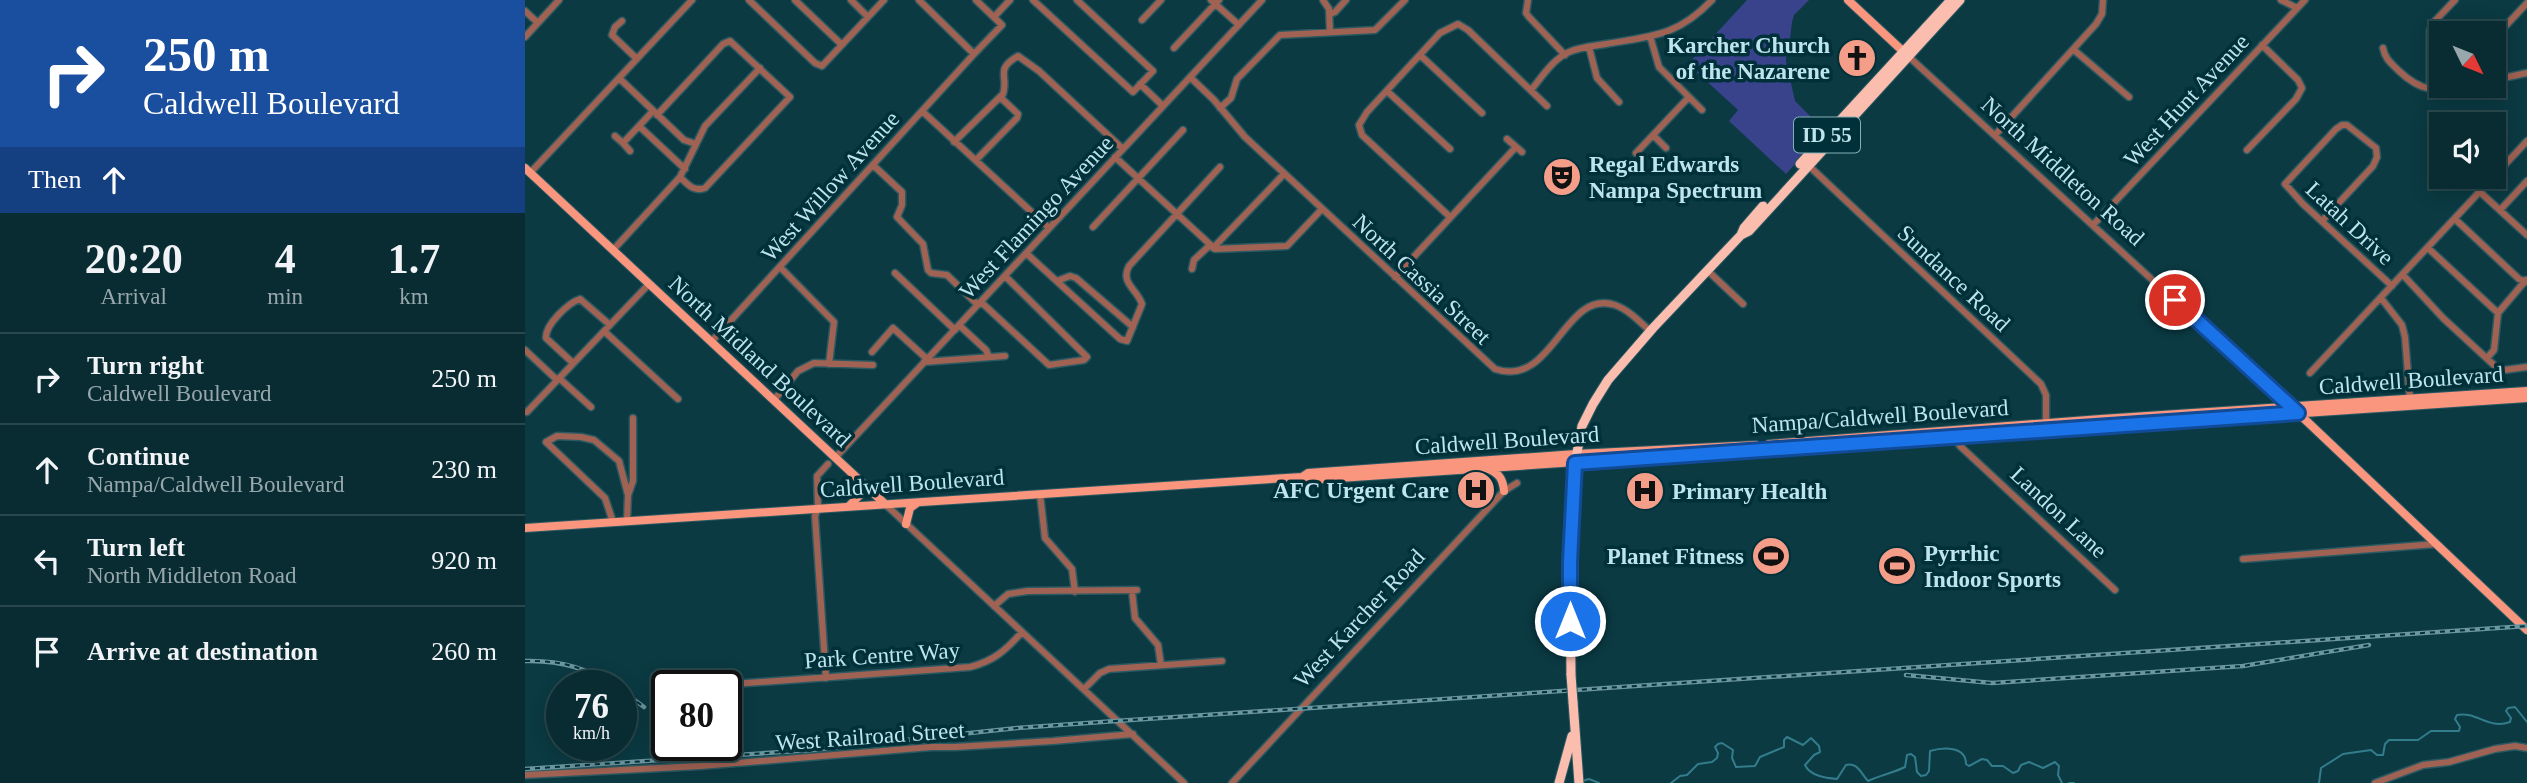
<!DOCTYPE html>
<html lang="en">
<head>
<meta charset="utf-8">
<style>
	body { margin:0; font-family:Georgia,serif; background:#11343a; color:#f1f3f6; height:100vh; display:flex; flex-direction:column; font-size:26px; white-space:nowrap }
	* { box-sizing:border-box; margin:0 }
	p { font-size:23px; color:#98a7ac }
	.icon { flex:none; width:38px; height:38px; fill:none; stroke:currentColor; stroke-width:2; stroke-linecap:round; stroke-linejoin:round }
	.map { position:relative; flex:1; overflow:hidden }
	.panel { display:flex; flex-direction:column; background:#082c32; width:525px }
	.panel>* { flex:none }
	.hud { background:#1a4fa0; color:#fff; overflow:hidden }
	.needle { width:46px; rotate:133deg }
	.tools { position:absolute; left:1904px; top:21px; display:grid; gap:14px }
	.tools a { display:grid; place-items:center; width:77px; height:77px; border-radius:0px; background:#082c32; box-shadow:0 4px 18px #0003,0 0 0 2px #29484d; font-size:35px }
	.speed { position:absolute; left:21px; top:670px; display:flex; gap:14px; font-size:35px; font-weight:700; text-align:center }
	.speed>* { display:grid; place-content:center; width:91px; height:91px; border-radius:50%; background:#082c32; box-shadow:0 4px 18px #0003,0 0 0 2px #29484d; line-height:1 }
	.speed small { font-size:18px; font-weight:400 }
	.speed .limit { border:4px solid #111; border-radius:10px; background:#fff; color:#111 }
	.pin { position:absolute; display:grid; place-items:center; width:60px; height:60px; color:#fff; margin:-30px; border:4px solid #fff; border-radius:50%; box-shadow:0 2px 7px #0007 }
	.me { position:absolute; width:77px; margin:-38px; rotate:0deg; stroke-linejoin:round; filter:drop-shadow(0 0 5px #0008) }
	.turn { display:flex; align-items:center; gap:24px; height:147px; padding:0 28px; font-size:32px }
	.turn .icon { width:91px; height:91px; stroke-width:2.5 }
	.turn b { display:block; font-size:49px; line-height:60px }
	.then { display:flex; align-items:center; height:66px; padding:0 28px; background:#0003; gap:14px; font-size:26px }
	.eta { display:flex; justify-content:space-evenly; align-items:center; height:119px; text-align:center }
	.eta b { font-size:42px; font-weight:700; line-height:49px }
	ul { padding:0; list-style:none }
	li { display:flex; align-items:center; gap:21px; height:91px; padding:0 28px; border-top:2px solid #29484d }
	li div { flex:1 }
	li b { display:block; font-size:26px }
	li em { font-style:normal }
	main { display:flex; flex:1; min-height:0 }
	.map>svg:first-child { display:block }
	.green { fill:#39438c }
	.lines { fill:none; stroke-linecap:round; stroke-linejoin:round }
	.stream { stroke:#337c8c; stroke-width:2 }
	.minor-casing { stroke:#2b5962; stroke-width:9 }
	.major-casing { stroke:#2b5962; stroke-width:10 }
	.highway-casing { stroke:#2b5962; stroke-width:11 }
	.minor { stroke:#a06253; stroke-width:6 }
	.major { stroke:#fb967e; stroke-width:8 }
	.highway { stroke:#fbbeae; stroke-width:9 }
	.rail-casing { stroke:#6b959f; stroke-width:4.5 }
	.rail { stroke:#003039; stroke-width:2; stroke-dasharray:5; stroke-linecap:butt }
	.highway-bridge-casing { stroke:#2b5962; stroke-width:11; stroke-linecap:butt }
	.highway-bridge { stroke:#fbbeae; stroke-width:9 }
	.route-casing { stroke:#114b97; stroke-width:18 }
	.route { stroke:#1a73e8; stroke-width:12 }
	.labels { text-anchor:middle; stroke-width:7; stroke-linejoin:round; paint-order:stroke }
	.shield { fill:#003039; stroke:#85aeb8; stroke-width:2 }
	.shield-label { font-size:21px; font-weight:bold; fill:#bee4ee }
	.poi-label { font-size:23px; font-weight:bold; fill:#bee4ee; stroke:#003039; text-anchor:end }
	.street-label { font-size:23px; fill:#bee4ee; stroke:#003039 }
</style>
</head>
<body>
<main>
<section class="panel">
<div class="hud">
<div class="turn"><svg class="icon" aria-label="right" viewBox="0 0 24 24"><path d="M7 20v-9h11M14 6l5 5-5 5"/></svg><div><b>250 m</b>Caldwell Boulevard</div></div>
<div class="then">Then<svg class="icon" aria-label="ahead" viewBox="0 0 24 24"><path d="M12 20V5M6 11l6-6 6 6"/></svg></div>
</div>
<div class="eta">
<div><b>20:20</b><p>Arrival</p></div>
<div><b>4</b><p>min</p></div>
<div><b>1.7</b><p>km</p></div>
</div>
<ul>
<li><svg class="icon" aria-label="right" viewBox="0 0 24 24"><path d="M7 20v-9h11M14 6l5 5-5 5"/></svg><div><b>Turn right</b><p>Caldwell Boulevard</p></div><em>250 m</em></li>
<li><svg class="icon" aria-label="ahead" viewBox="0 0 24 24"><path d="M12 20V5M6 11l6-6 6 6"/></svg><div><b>Continue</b><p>Nampa/Caldwell Boulevard</p></div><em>230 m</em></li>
<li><svg class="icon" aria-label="left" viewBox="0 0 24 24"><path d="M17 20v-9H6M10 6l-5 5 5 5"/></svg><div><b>Turn left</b><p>North Middleton Road</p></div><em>920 m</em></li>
<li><svg class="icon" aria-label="arrive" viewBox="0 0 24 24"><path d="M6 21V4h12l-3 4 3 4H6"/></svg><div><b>Arrive at destination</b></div><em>260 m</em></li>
</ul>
</section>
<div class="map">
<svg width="2002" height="783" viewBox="0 0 2002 783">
	<rect width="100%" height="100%" fill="#0b3a43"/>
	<path class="green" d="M 1222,0 L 1284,0 L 1269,15 L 1267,22 L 1265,39 L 1261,49 L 1261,61 L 1270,101 L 1300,131 L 1261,174 L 1204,121 L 1213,110 L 1163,64 Z"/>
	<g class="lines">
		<path class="stream" d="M 1057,781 L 1064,779 L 1074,783
			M 1146,783 L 1155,776 L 1162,775 L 1173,764 L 1187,762 L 1192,758 L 1193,753 L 1190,747 L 1193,744 L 1197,743 L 1208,750 L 1207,758 L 1211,767 L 1230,766 L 1235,757 L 1259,747 L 1259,740 L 1262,737 L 1278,745 L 1286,738 L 1294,746 L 1295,752 L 1289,755 L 1280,765 C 1285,776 1301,778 1312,779 L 1321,765 C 1333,762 1336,774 1343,781 C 1356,775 1368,773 1380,767 L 1382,755 L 1386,754 L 1390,757 L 1392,772 L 1396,776 L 1401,775 L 1404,771 L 1405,751 C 1418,747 1441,746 1441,764 L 1444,766 L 1457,759 L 1462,760 L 1467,766 L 1478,766 L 1488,773 L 1493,771 L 1496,765 L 1504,762 L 1518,768 L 1530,762 L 1534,766 L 1533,775 L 1537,783
			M 1544,783 L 1549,783
			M 1794,783 L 1796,768 L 1818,754 L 1846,750 L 1852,755 L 1858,755 L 1860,744 L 1864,740 L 1893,740 L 1906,731 L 1934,731 L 1935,727 L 1930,719 L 1932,715 C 1952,711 1963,730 1985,722 L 1986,718 L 1981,711 L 1983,708 L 1990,707 L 2002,722"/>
		<defs>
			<path id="minor" d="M 224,0 L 290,63 L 297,66 L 359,0
				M 270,0 L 317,45
				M 326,0 L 343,17
				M 394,0 L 449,54 L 477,25 L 451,0
				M 508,0 L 608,92 L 628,71 L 552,0
				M 686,0 L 714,25
				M 798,0 L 804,9 L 805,32
				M 1003,0 L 1001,13 L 1004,17 L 1040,55
				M 1756,0 L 1772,8
				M 0,11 L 13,23
				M 805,14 L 810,12 L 821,0
				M 469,17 L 485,0
				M 617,20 L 636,0
				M 97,21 L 90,27 L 87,35 L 112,59
				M 1125,36 L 1134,67 L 1177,110
				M 0,37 L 34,0
				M 1969,45 L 1973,34 L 2002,3
				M 1064,47 L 1072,78 L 1094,102
				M 649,48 L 694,0
				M 1858,48 C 1860,59 1866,63 1874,71 C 1896,92 1911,92 1941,86
				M 1549,50 L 1604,97
				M 1969,52 L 1975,79
				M 895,55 L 957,113
				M 1383,56 L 1766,407
				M 665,77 L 689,100 L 720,137 L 970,369 C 1028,389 1039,288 1090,305 C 1104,310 1115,322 1125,331
				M 94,78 L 159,140 L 171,144
				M 1969,80 L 2002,73
				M 615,84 L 638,106
				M 1905,89 L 1905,31 L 1908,23 L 1930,0
				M 1006,90 C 1017,77 1028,59 1044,52 C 1055,47 1069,46 1081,44 C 1127,36 1153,36 1187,0
				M 862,91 L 925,149
				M 695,108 L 706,98 L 712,79 L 755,35 L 850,30 L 880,0
				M 397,111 L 524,228
				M 132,115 L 198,44 L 205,41 L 265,97 L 180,188 C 169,192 163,185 155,177
				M 114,126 L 160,169
				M 1471,134 L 1571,24 L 1577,14 L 1578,0
				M 1128,135 L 1141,148
				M 90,136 L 98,143 L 128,111
				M 982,139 L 997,152
				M 429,142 L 478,94 C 484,76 469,70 493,56 L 514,71 L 598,149
				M 98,143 L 105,151
				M 1722,150 L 1771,99 L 1777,88 L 1773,80 L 1737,45
				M 1111,153 L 1163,98
				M 590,157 L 690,249 L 762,246 L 797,209
				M 451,160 L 492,118 L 493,114 L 475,97
				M 348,165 L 377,192 L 377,205 L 372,217 L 398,244 L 403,270 L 406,273 L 422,275 L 453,305
				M 1283,165 L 1516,384 L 1521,395 L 1521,425
				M 5,173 L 167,0
				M 1955,192 L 2002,235
				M 1976,209 L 2002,181
				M 925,217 L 837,135 L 834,125 L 842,112 L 915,33 L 933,24 L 943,30 L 1022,106
				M 1930,219 L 1994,279 L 2002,282
				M 1797,221 L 1848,166 L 1852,157 L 1851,148 L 1822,125 L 1817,125 L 1811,129 L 1760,184 L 1778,204 L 1867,286
				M 1568,225 L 1780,0
				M 568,227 L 658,130
				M 688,248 L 759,174
				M 1903,248 L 1973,313
				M 88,250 L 155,177 L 180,126 L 235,68
				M 501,253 L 595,339 L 602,341 L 617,304 C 612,289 595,283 604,266 L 695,167
				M 255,267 L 309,322 L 304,364
				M 667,269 L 669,260 L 685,245
				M 1183,271 L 1218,304
				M 370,273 L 430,330
				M 1878,275 L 1918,318 L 1970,366 L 1979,370 L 2002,367
				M 870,277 L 991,147
				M 532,281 L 545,276 L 551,278 L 608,327
				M 1856,298 L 1877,325 L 1880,337 L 1885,400
				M 456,302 L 524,365 L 559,360 L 562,357 L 480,276
				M 434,325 L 461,350 L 464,357
				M 79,331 L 153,399
				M 186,342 L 449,54
				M 0,350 L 32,380
				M 347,352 L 368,328 L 402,359
				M 1962,358 L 1969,350 L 1973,313 L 2001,280
				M 399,362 L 480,356
				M 48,363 L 21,338 C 20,325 43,303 55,299 L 85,325
				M 1785,373 L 2002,141
				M 34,378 L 66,407
				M 249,400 L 273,371 L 289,363 L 348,365
				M 2,412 L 124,284
				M 1428,435 L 1435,446 L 1590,590
				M 310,458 L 737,0
				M 515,494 L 520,538 L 547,569 L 550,592
				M 360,504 L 659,783
				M 102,521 L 103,495 L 108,481 L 108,418
				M 88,522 L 80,498 L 21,442 L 32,436 L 56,437 L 69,440 L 94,461 L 103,495
				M 1718,559 L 1911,544
				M 607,591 L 610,618 L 633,645 L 636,665
				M 469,606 L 483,594 L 503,591 L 612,590
				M 301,678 L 290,516 L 293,508 L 292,476 L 303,464
				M 208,684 L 445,667 C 469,661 481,650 497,632
				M 559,689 L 575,673 L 584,669 L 697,661
				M 0,775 L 175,766 L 406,747 L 430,747 L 528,741 L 608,734
				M 707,783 L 979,491 L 992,483
				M 1850,783 L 1898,765 L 1924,762 L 1970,749 L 1990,746 L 2002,748"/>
			<path id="major" d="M 1323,0 L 1382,55
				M 0,168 L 360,504
				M 1771,411 L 2002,630
				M 1244,444 L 1576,419 L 2002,391
				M 963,469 C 974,473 978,479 979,491
				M 777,477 L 783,473 L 1051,454 L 1231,445
				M 324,506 L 336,494 L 337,483
				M 381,524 L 385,508 L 392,503
				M 0,528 L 777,477 L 784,480 L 2002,398"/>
			<path id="highway" d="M 1275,164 L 1426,0
				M 1216,235 L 1219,228 L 1238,206
				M 1046,675 L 1045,562 L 1050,463 L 1057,426 L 1068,404 L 1083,380 L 1128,328 L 1216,235 L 1224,231 L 1435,0
				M 1048,702 L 1054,783
				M 1034,783 L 1047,736"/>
		</defs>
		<use href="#minor" class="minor-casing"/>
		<use href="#major" class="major-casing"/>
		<use href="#highway" class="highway-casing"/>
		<use href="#minor" class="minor"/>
		<use href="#major" class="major"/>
		<use href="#highway" class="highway"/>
		<defs>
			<path id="rail" d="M 0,661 C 33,660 62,667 90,686
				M 1381,675 L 1467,683 L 1718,666 L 1844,645
				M 96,690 L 119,707
				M 0,769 L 287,750 L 492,728 L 591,721 L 2002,626"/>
		</defs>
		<use href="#rail" class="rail-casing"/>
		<use href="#rail" class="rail"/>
		<defs>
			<path id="highway-bridge" d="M 1046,675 L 1048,702"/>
		</defs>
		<use href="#highway-bridge" class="highway-bridge-casing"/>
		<use href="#highway-bridge" class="highway-bridge"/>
	</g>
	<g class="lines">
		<defs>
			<path id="route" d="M 1045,621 L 1045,562 L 1050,463 L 1773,413 L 1650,300"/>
		</defs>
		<use href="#route" class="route-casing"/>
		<use href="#route" class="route"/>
	</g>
	<defs>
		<symbol id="church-disc" viewBox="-11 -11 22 22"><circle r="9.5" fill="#f49e89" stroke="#003039"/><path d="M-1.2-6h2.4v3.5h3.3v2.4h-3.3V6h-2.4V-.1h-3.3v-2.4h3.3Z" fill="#111"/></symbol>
		<symbol id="theatre-disc" viewBox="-11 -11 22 22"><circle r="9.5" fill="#f49e89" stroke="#003039"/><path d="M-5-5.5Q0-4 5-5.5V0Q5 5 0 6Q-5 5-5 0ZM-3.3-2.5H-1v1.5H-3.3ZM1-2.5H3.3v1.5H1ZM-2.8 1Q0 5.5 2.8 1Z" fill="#111"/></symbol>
		<symbol id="hospital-disc" viewBox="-11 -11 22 22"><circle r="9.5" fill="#f49e89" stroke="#003039"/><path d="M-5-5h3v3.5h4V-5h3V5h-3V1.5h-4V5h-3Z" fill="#111"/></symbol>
		<symbol id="stadium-disc" viewBox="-11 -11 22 22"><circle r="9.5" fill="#f49e89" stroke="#003039"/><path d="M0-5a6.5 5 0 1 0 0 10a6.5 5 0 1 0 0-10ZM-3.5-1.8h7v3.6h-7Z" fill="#111"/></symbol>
	</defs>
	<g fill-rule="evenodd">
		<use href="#church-disc" x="1310" y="36" width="44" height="44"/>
		<use href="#theatre-disc" x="1015" y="155" width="44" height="44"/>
		<use href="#hospital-disc" x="929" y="468" width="44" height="44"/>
		<use href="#hospital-disc" x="1098" y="469" width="44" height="44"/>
		<use href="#stadium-disc" x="1224" y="534" width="44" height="44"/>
		<use href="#stadium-disc" x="1350" y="544" width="44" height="44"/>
	</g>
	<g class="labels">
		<rect class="shield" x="1269" y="117.5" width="66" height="35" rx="5"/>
		<g class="shield-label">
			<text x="1302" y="142">ID 55</text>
		</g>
		<g class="poi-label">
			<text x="1305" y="53">Karcher Church<tspan x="1305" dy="26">of the Nazarene</tspan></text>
			<text x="1064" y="172" text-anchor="start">Regal Edwards<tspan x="1064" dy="26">Nampa Spectrum</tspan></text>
			<text x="924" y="498">AFC Urgent Care</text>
			<text x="1147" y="499" text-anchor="start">Primary Health</text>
			<text x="1399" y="561" text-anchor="start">Pyrrhic<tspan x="1399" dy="26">Indoor Sports</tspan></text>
			<text x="1219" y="564">Planet Fitness</text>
		</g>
		<g class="street-label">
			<text transform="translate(1661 100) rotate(-47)" y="8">West Hunt Avenue</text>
			<text transform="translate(1538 171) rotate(42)" y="8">North Middleton Road</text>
			<text transform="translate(305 186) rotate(-48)" y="8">West Willow Avenue</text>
			<text transform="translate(511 217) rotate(-47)" y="8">West Flamingo Avenue</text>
			<text transform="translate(1825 223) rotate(43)" y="8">Latah Drive</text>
			<text transform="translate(1429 278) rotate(43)" y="8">Sundance Road</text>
			<text transform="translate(897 279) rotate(43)" y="8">North Cassia Street</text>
			<text transform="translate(235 361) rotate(43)" y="8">North Midland Boulevard</text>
			<text transform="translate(1886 380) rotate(-4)" y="8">Caldwell Boulevard</text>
			<text transform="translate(1355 416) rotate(-4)" y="8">Nampa/Caldwell Boulevard</text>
			<text transform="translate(982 440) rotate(-4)" y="8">Caldwell Boulevard</text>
			<text transform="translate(387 483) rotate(-4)" y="8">Caldwell Boulevard</text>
			<text transform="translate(1534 512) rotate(43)" y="8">Landon Lane</text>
			<text transform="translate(834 618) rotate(-47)" y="8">West Karcher Road</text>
			<text transform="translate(357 655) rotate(-4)" y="8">Park Centre Way</text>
			<text transform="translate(345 736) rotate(-4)" y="8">West Railroad Street</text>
		</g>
	</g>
</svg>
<div class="tools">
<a><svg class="needle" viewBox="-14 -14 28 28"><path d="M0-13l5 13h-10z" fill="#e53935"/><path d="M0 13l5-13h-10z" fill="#98a7ac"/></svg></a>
<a><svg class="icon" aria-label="sound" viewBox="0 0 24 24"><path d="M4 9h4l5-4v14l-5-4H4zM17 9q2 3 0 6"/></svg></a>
</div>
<div class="speed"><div>76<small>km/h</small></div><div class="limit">80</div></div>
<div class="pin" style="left:1650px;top:300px;background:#d93025"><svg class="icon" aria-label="arrive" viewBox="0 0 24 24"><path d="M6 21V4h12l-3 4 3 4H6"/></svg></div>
<svg class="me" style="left:1045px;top:621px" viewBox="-20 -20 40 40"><circle r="17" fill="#1a73e8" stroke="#fff" stroke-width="3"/><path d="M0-11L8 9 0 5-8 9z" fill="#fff"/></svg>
</div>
</main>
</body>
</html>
